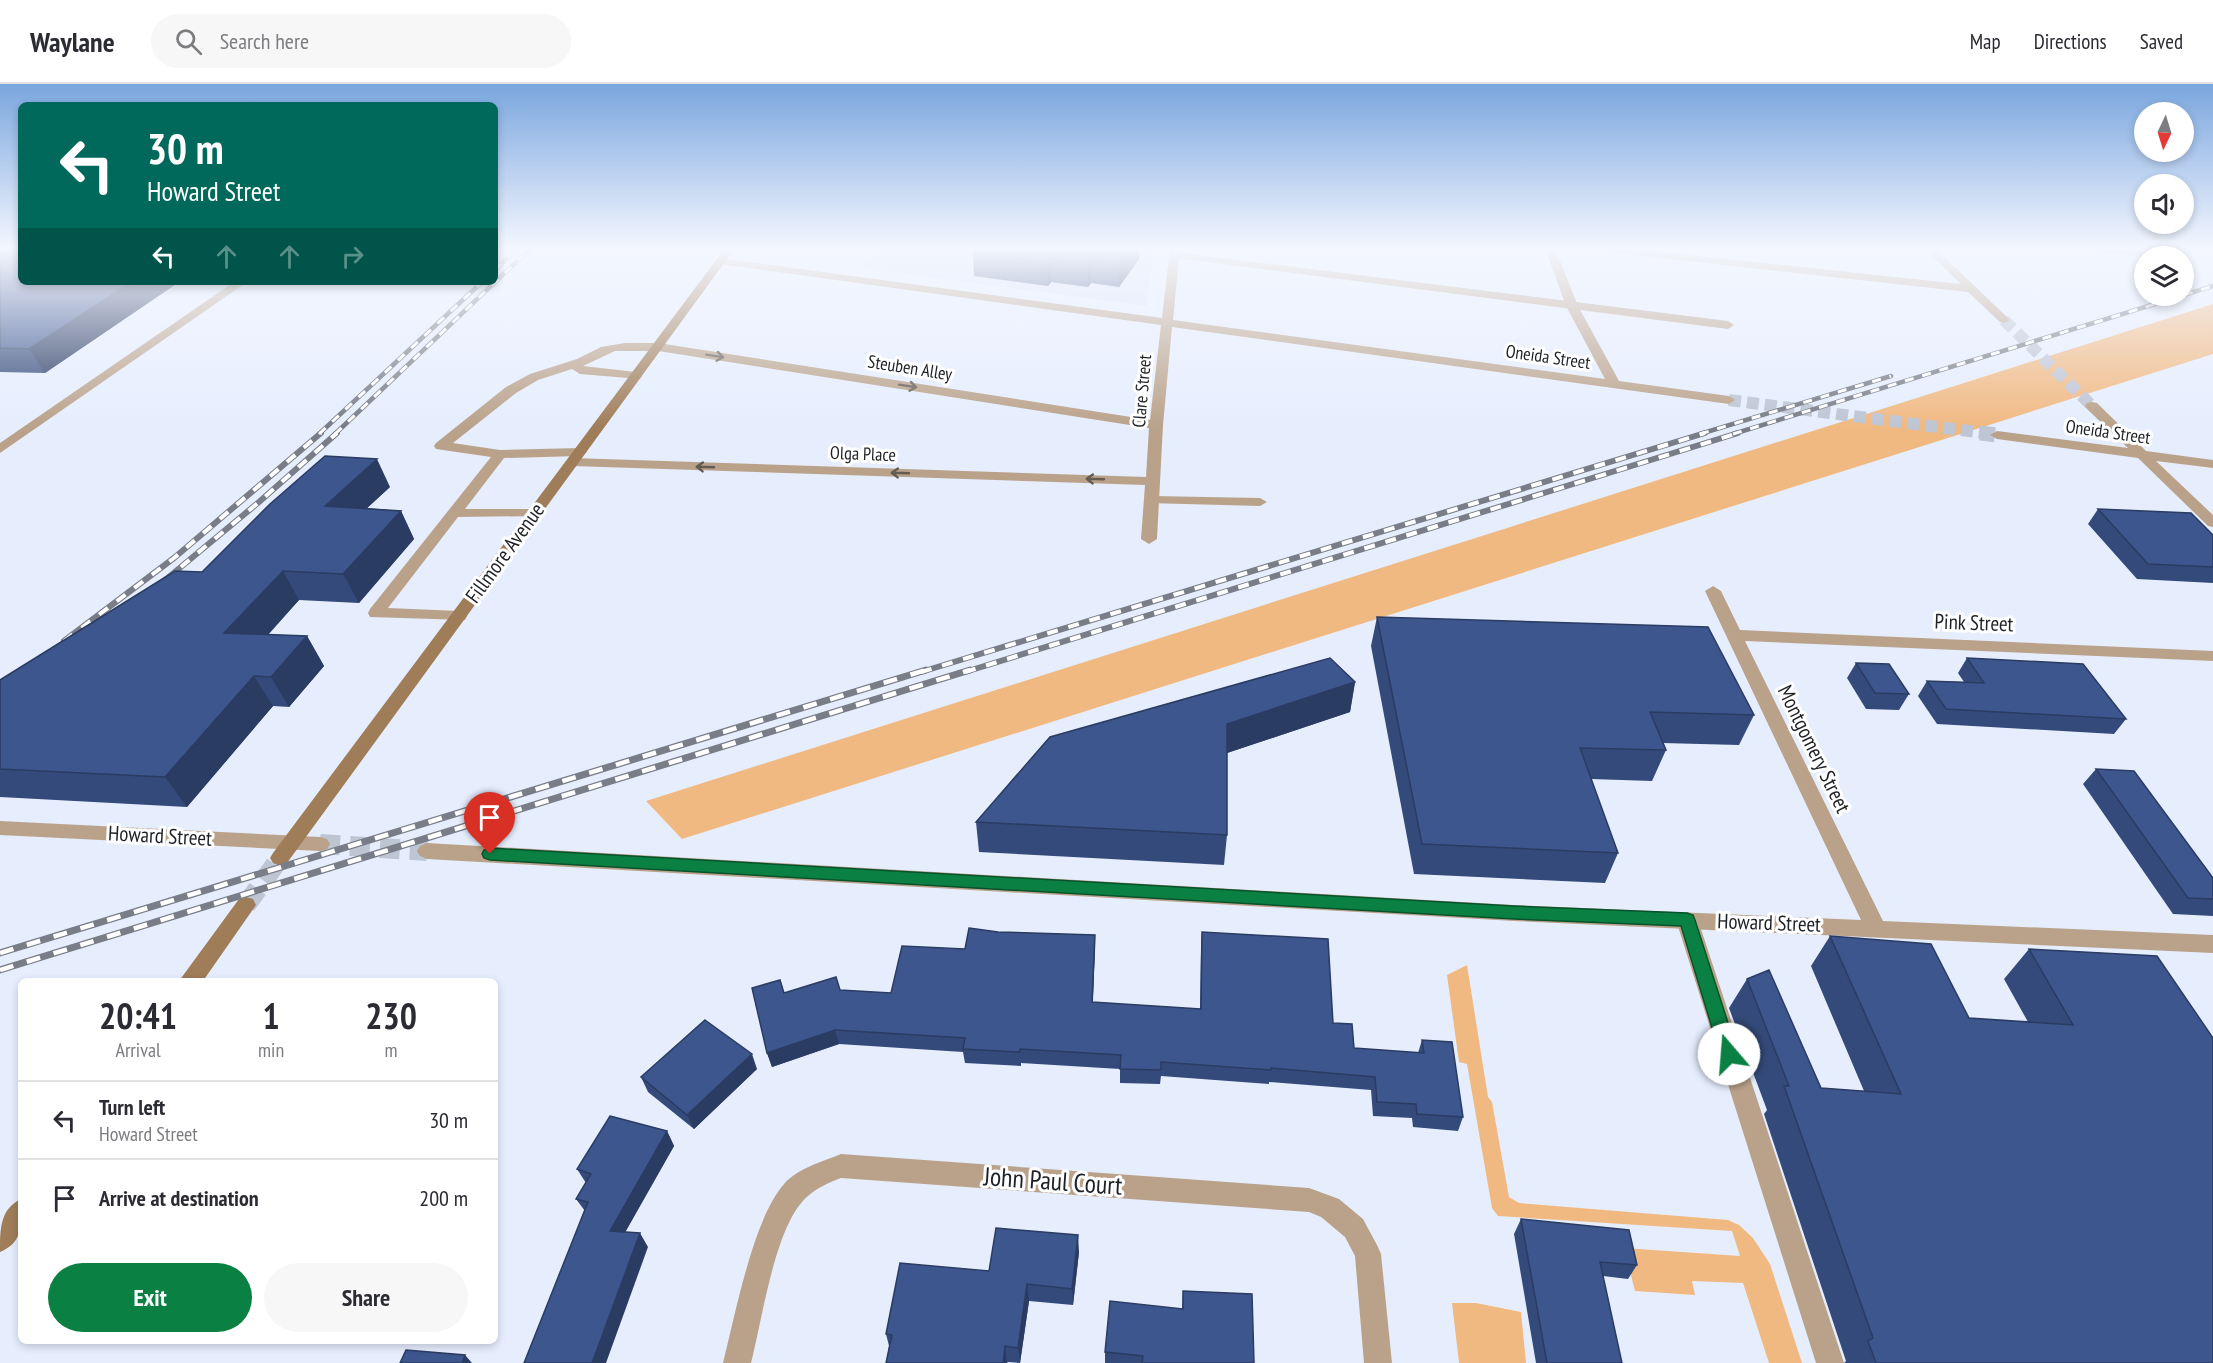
<!DOCTYPE html>
<html lang="en">
<head>
<meta charset="utf-8">
<style>
	body { margin:0; font-family:"PT Sans Narrow",sans-serif; background:#f7f7f7; color:#2b2b33; height:100vh; display:flex; flex-direction:column; font-size:22px; white-space:nowrap }
	* { box-sizing:border-box; margin:0 }
	p { font-size:20px; color:#7c7c81 }
	.icon { flex:none; width:33px; height:33px; fill:none; stroke:currentColor; stroke-width:2; stroke-linecap:round; stroke-linejoin:round }
	.map { position:relative; flex:1; overflow:hidden }
	.side { position:absolute; left:18px; top:894px; width:480px; height:366px; display:flex; flex-direction:column; background:#fff; border-radius:9px; box-shadow:0 3px 9px #0003 }
	.side>* { flex:none }
	.banner { position:absolute; left:18px; top:18px; width:480px; height:183px; border-radius:9px; box-shadow:0 3px 9px #0003; background:#00695c; color:#fff; overflow:hidden }
	.needle { width:39px; rotate:184deg }
	.tools { position:absolute; left:2134px; top:18px; display:grid; gap:12px }
	.tools a { display:grid; place-items:center; width:60px; height:60px; border-radius:50%; background:#fff; box-shadow:0 3px 9px #0003; font-size:30px }
	.pin { position:absolute; display:grid; place-items:center; width:51px; height:51px; color:#fff; margin:-62px -26px; border-radius:50% 50% 50% 0; rotate:-45deg; box-shadow:0 0 6px #0007 }
	.pin .icon { rotate:45deg }
	.me { position:absolute; width:66px; margin:-33px; rotate:342deg; stroke-linejoin:round; filter:drop-shadow(0 0 4px #0008) }
	.turn { display:flex; align-items:center; gap:21px; height:126px; padding:0 30px; font-size:27px }
	.turn .icon { width:78px; height:78px; stroke-width:2.5 }
	.turn b { display:block; font-size:42px; line-height:51px }
	.lanes { display:flex; align-items:center; height:57px; padding:0 30px; background:#0003; justify-content:center; gap:30px; direction:ltr }
	.lanes .off { opacity:.35 }
	.eta { display:flex; justify-content:space-evenly; align-items:center; height:102px; text-align:center }
	.eta b { font-size:36px; font-weight:700; line-height:42px }
	.cta { display:flex; gap:12px; margin-top:auto; padding:12px 30px }
	.cta a { flex:1; height:69px; border-radius:36px; background:#0b8043; color:#fff; font-size:24px; font-weight:700; line-height:69px; text-align:center }
	.cta a+a { background:#f7f7f7; color:#2b2b33 }
	ul { padding:0; list-style:none }
	li { display:flex; align-items:center; gap:18px; height:78px; padding:0 30px; border-top:2px solid #e1e1e2 }
	li div { flex:1 }
	li b { display:block; font-size:22px }
	li em { font-style:normal }
	header { display:flex; align-items:center; gap:36px; box-sizing:border-box; height:84px; padding:0 30px; background:#fff; border-bottom:2px solid #e1e1e2 }
	header strong { font-size:28px }
	nav { display:flex; gap:33px; margin-inline-start:auto; font-size:21px }
	.search { width:420px; height:54px; background:#f7f7f7; display:flex; align-items:center; gap:15px; box-sizing:border-box; padding:0 21px; border-radius:33px; color:#7c7c81; font-size:22px }
	.map>svg:first-child { display:block }
	.built { fill:#d6e1f8 }
	.green { fill:#f1b982 }
	.lines { fill:none; stroke-linecap:round; stroke-linejoin:round }
	.street-tunnel-far2 { stroke:#bec5d3; stroke-width:12; stroke-dasharray:12 6; stroke-linecap:butt }
	.street-tunnel-far1 { stroke:#bec5d3; stroke-width:15; stroke-dasharray:15 8; stroke-linecap:butt }
	.street-tunnel { stroke:#bec5d3; stroke-width:20; stroke-dasharray:20 10; stroke-linecap:butt }
	.secondary-tunnel { stroke:#bec5d3; stroke-width:20; stroke-dasharray:20 10; stroke-linecap:butt }
	.lane { fill:#baa28a; fill-rule:evenodd }
	.street { fill:#baa28a; fill-rule:evenodd }
	.secondary { fill:#a07d59; fill-rule:evenodd }
	.rail-far2-casing { stroke:#787d87; stroke-width:4.5 }
	.rail-far1-casing { stroke:#787d87; stroke-width:6 }
	.rail-casing { stroke:#787d87; stroke-width:7 }
	.rail-far2 { stroke:#fff; stroke-width:3; stroke-dasharray:9; stroke-linecap:butt }
	.rail-far1 { stroke:#fff; stroke-width:4; stroke-dasharray:11; stroke-linecap:butt }
	.rail { stroke:#fff; stroke-width:4.5; stroke-dasharray:14; stroke-linecap:butt }
	.wall { fill:#344a7a }
	.shaded-wall { fill:#2b3c63 }
	.building { fill:#3d568e; stroke:#2b3c63; stroke-width:1.5 }
	.oneway { stroke:#645b53 }
	.route { fill:#0b8043; stroke:#07532c; stroke-width:1.5 }
	.labels { text-anchor:middle; stroke-width:6; stroke-linejoin:round; paint-order:stroke }
	.far-street-label { font-size:18px; fill:#1e2126; stroke:#fff }
	.street-label { font-size:21px; fill:#1e2126; stroke:#fff }
	.near-street-label { font-size:26px; fill:#1e2126; stroke:#fff }
</style>
</head>
<body>
<header>
<strong>Waylane</strong>
<div class="search"><svg class="icon" aria-label="search" viewBox="0 0 24 24"><circle cx="10" cy="10" r="6"/><path d="M15 15l6 6"/></svg>Search here</div>
<nav><a>Map</a><a>Directions</a><a>Saved</a></nav>
</header>
<div class="map">
<svg width="2213" height="1279" viewBox="0 0 2213 1279">
	<rect width="100%" height="100%" fill="#e6eefe"/>
	<path class="built" d="M 880,164 L 1154,164 L 1146,222 L 861,184 Z"/>
	<path class="green" d="M 2213,220 L 2213,270 L 682,755 L 646,717 Z
		M 1467,881 L 1488,1013 L 1492,1018 L 1509,1113 L 1519,1119 L 1728,1136 L 1739,1141 L 1753,1154 L 1770,1180 L 1802,1279 L 1769,1279 L 1743,1199 L 1692,1197 L 1695,1211 L 1635,1207 L 1624,1164 L 1740,1172 L 1732,1147 L 1498,1132 L 1492,1124 L 1467,980 L 1459,978 L 1447,891 Z
		M 1452,1219 L 1476,1219 L 1521,1228 L 1526,1279 L 1459,1279 Z"/>
	<g class="lines">
		<path class="street-tunnel-far2" d="M 2004,236 L 2092,322
			M 1729,316 L 1992,350"/>
		<path class="street-tunnel-far1" d="M 1980,349 L 1997,351"/>
		<path class="street-tunnel" d="M 320,760 L 427,767"/>
		<path class="secondary-tunnel" d="M 246,821 L 280,774"/>
		<path class="lane" d="M 2084,164 C 2099,163 2140,161 2151,170 L 2145,173 L 2089,167 Z
			M 1174,168 L 1728,237 L 1734,241 L 1728,245 L 1170,173 L 1169,171 Z
			M 234,198 L 247,198 L 0,369 L 0,359 Z
			M 625,259 L 658,259 L 664,263 L 658,267 L 615,267 L 583,282 L 636,288 L 640,289 L 642,292 L 640,295 L 580,290 L 572,285 L 538,296 L 516,309 L 453,359 L 500,366 L 580,364 L 587,368 L 580,372 L 504,374 L 465,425 L 535,425 L 542,429 L 540,432 L 458,433 L 388,524 L 459,527 L 467,532 L 465,536 L 370,533 L 368,529 L 370,525 L 491,373 L 436,365 L 434,362 L 436,359 L 506,303 L 530,290 L 577,275 L 601,263 Z
			M 1152,412 L 1260,414 L 1267,418 L 1260,422 L 1147,419 L 1145,416 Z
			M 1687,828 L 1694,830 L 1698,836 L 1844,1279 L 1816,1279 L 1676,836 L 1680,830 Z"/>
		<path class="street" d="M 1170,164 L 1180,164 L 1173,236 L 1605,295 L 1566,222 L 1545,164 L 1555,164 L 1578,222 L 1619,297 L 1729,312 L 1735,316 L 1729,320 L 1172,243 L 1163,341 L 1157,455 L 1149,460 L 1141,455 L 1145,401 L 572,382 L 565,378 L 572,374 L 1146,393 L 1149,344 L 658,267 L 652,263 L 658,259 L 1150,336 L 1161,241 L 720,180 L 715,177 L 720,174 L 1162,234 Z
			M 1593,164 L 1624,164 L 1961,200 L 1924,164 L 1935,164 L 2010,236 L 2004,239 L 2000,238 L 1968,208 L 1598,167 Z
			M 2092,318 L 2097,319 L 2146,367 L 2213,376 L 2213,384 L 2156,377 L 2213,431 L 2213,443 L 2208,442 L 2138,374 L 1997,355 L 1990,351 L 1997,347 L 2128,364 L 2087,325 L 2085,322 L 2087,319 Z
			M 1713,502 L 1721,507 L 1740,546 L 2213,567 L 2213,577 L 1745,557 L 1883,837 L 2213,851 L 2213,869 L 1514,837 L 427,775 L 420,772 L 417,767 L 420,762 L 427,759 L 1514,821 L 1861,836 L 1705,507 Z
			M 0,737 L 320,753 L 327,755 L 330,760 L 327,765 L 320,767 L 0,751 Z
			M 841,1070 L 1309,1104 L 1339,1115 L 1363,1135 L 1377,1161 L 1381,1170 L 1392,1279 L 1364,1279 L 1355,1172 L 1345,1153 L 1321,1133 L 1309,1128 L 841,1094 C 827,1099 812,1106 802,1118 C 774,1150 762,1236 751,1279 L 723,1279 C 735,1232 753,1135 784,1100 C 798,1084 822,1078 841,1070 Z"/>
		<path class="secondary" d="M 725,164 L 735,164 L 287,779 L 280,782 L 273,779 L 270,774 L 273,769 Z
			M 246,813 L 253,815 L 256,821 L 203,897 L 179,897 L 239,815 Z
			M 21,1115 C 21,1138 25,1158 0,1168 C 0,1145 0,1125 21,1115 Z"/>
		<defs>
			<path id="rail-far2" d="M 495,186 L 518,164
				M 2184,211 L 2213,202
				M 319,350 L 482,198
				M 335,350 L 531,164
				M 1700,350 L 1891,292
				M 1733,350 L 2181,212"/>
			<path id="rail-far1" d="M 164,497 L 259,418 L 337,349
				M 64,557 L 174,474 L 321,349
				M 921,588 L 1705,349
				M 965,588 L 1738,349"/>
			<path id="rail" d="M 0,869 L 926,586
				M 0,886 L 970,586"/>
		</defs>
		<use href="#rail-far2" class="rail-far2-casing"/>
		<use href="#rail-far1" class="rail-far1-casing"/>
		<use href="#rail" class="rail-casing"/>
		<use href="#rail-far2" class="rail-far2"/>
		<use href="#rail-far1" class="rail-far1"/>
		<use href="#rail" class="rail"/>
	</g>
	<path class="wall" d="M 0,164 L 21,198 L 179,198 L 45,289 L 0,288 Z
		M 977,164 L 1139,164 L 1139,175 L 1119,203 L 1091,199 L 1088,203 L 1051,198 L 1048,202 L 974,192 L 973,168 Z
		M 390,403 L 367,424 L 401,427 L 414,455 L 359,519 L 299,516 L 268,551 L 307,552 L 324,582 L 289,623 L 273,622 L 187,723 L 0,713 L 0,596 L 202,488 Z
		M 2098,425 L 2213,451 L 2213,499 L 2137,495 L 2088,440 Z
		M 1377,533 L 1754,631 L 1739,661 L 1662,659 L 1666,666 L 1652,697 L 1591,695 L 1618,769 L 1605,799 L 1414,790 L 1371,562 Z
		M 1967,574 L 2126,635 L 2114,650 L 1937,640 L 1918,612 L 1927,597 L 1964,598 L 1958,589 Z
		M 1856,579 L 1909,610 L 1899,626 L 1866,625 L 1847,594 Z
		M 1355,598 L 1350,628 L 1227,669 L 1227,751 L 1224,781 L 979,768 L 976,738 Z
		M 2096,685 L 2213,794 L 2213,832 L 2173,830 L 2083,700 Z
		M 998,848 L 1095,851 L 1093,918 L 1200,925 L 1201,863 L 1202,848 L 1333,939 L 1354,964 L 1418,969 L 1422,956 L 1463,1033 L 1458,1047 L 1413,1043 L 1412,1034 L 1373,1032 L 1371,1006 L 1269,998 L 1269,1000 L 1161,992 L 1160,1000 L 1120,999 L 1120,985 L 1021,979 L 1021,982 L 965,979 L 963,968 L 839,960 L 772,983 L 767,969 L 785,909 L 840,906 L 891,909 Z
		M 1830,852 L 1969,934 L 2028,938 L 2004,895 L 2029,865 L 2157,872 L 2213,1279 L 1844,1279 L 1846,1277 L 1764,1030 L 1767,1026 L 1729,924 L 1747,895 L 1821,1004 L 1864,1007 L 1811,882 Z
		M 757,985 L 694,1045 L 648,1008 L 641,993 Z
		M 667,1047 L 674,1062 L 625,1148 L 648,1163 L 585,1127 L 576,1115 L 586,1099 L 577,1085 Z
		M 1521,1135 L 1637,1181 L 1628,1195 L 1603,1192 L 1622,1279 L 1536,1279 L 1514,1150 Z
		M 1079,1168 L 1073,1221 L 1029,1217 L 1020,1279 L 1008,1278 L 1007,1279 L 886,1279 L 889,1262 L 886,1250 L 989,1187 Z
		M 1183,1207 L 1254,1279 L 1105,1279 L 1105,1268 L 1182,1225 Z"/>
	<path class="shaded-wall" d="M 1130,164 L 1139,164 L 1139,175 L 1119,203 L 1119,178 Z
		M 1051,174 L 1051,198 L 1048,202 L 1047,178 Z
		M 1091,175 L 1091,199 L 1088,203 L 1088,179 Z
		M 132,198 L 179,198 L 45,289 L 29,265 Z
		M 377,375 L 390,403 L 339,450 L 325,422 Z
		M 401,427 L 414,455 L 359,519 L 343,490 Z
		M 283,487 L 299,516 L 243,578 L 224,549 Z
		M 307,552 L 324,582 L 289,623 L 271,593 Z
		M 254,592 L 273,622 L 187,723 L 165,693 Z
		M 1355,598 L 1350,628 L 1224,670 L 1227,640 Z
		M 1095,851 L 1095,865 L 1092,933 L 1092,918 Z
		M 835,946 L 839,960 L 772,983 L 767,969 Z
		M 752,970 L 757,985 L 694,1045 L 687,1031 Z
		M 667,1047 L 674,1062 L 618,1161 L 610,1147 Z
		M 640,1149 L 648,1163 L 606,1279 L 592,1279 Z
		M 1078,1151 L 1079,1168 L 1073,1221 L 1072,1205 Z
		M 1027,1200 L 1029,1217 L 1020,1279 L 1018,1264 Z
		M 1005,1262 L 1007,1279 L 1003,1279 Z
		M 465,1271 L 472,1279 L 462,1279 Z"/>
	<path class="building" d="M 0,164 L 21,164 L 21,198 L 132,198 L 29,265 L 0,264 Z
		M 977,164 L 1130,164 L 1119,178 L 1091,175 L 1088,179 L 1051,174 L 1047,178 L 973,168 Z
		M 325,372 L 377,375 L 325,422 L 401,427 L 343,490 L 283,487 L 224,549 L 307,552 L 271,593 L 254,592 L 165,693 L 0,685 L 0,596 L 175,487 L 202,488 L 270,420 Z
		M 2098,425 L 2191,429 L 2213,451 L 2213,483 L 2148,480 Z
		M 1377,533 L 1708,543 L 1754,631 L 1650,628 L 1666,666 L 1580,664 L 1618,769 L 1422,760 Z
		M 1330,574 L 1355,598 L 1227,640 L 1227,751 L 976,738 L 1050,653 Z
		M 1967,574 L 2083,580 L 2126,635 L 1946,625 L 1927,597 L 1984,599 Z
		M 1856,579 L 1889,580 L 1909,610 L 1875,609 Z
		M 2096,685 L 2134,687 L 2213,794 L 2213,815 L 2188,814 Z
		M 969,844 L 998,848 L 1095,851 L 1092,918 L 1201,925 L 1202,848 L 1328,855 L 1333,939 L 1352,940 L 1354,964 L 1424,969 L 1422,956 L 1452,958 L 1463,1033 L 1417,1030 L 1416,1020 L 1377,1018 L 1375,993 L 1271,984 L 1271,986 L 1161,978 L 1161,986 L 1120,985 L 1121,971 L 1020,965 L 1020,968 L 963,965 L 965,954 L 835,946 L 767,969 L 752,904 L 780,896 L 784,909 L 836,893 L 840,906 L 891,909 L 902,862 L 965,865 Z
		M 1830,852 L 1931,860 L 1969,934 L 2073,941 L 2029,865 L 2157,872 L 2213,954 L 2213,1279 L 1876,1279 L 1868,1257 L 1873,1254 L 1784,1002 L 1789,1002 L 1747,895 L 1769,886 L 1821,1004 L 1901,1010 Z
		M 705,936 L 752,970 L 687,1031 L 641,993 Z
		M 610,1032 L 667,1047 L 610,1147 L 640,1149 L 592,1279 L 524,1279 L 588,1118 L 576,1115 L 591,1090 L 577,1085 Z
		M 1521,1135 L 1629,1146 L 1637,1181 L 1600,1178 L 1622,1279 L 1547,1279 Z
		M 996,1144 L 1078,1151 L 1072,1205 L 1027,1200 L 1018,1264 L 1005,1262 L 1003,1279 L 886,1279 L 892,1251 L 886,1250 L 900,1179 L 989,1187 Z
		M 1183,1207 L 1252,1210 L 1254,1279 L 1142,1279 L 1143,1272 L 1105,1268 L 1110,1217 L 1183,1225 Z
		M 406,1266 L 465,1271 L 462,1279 L 400,1279 Z"/>
	<defs><path id="oneway-shaft" d="M-6 0H5M1.5-3L5.5 0L1.5 3" fill="none" stroke-width="1.6" stroke-linecap="round" stroke-linejoin="round" transform="scale(1.5)"/></defs>
	<g class="oneway">
		<use href="#oneway-shaft" transform="translate(715 272) rotate(9)"/>
		<use href="#oneway-shaft" transform="translate(908 302) rotate(9)"/>
		<use href="#oneway-shaft" transform="translate(705 383) rotate(-178)"/>
		<use href="#oneway-shaft" transform="translate(900 389) rotate(-178)"/>
		<use href="#oneway-shaft" transform="translate(1095 395) rotate(-178)"/>
	</g>
	<linearGradient id="sky" x2="0" y2="1"><stop stop-color="#7aa6de"/><stop offset="0.48" stop-color="#f4f7ff"/><stop offset="1" stop-color="#f4f7ff" stop-opacity="0"/></linearGradient>
	<rect width="2213" height="343" fill="url(#sky)"/>
	<path class="route" d="M 490,764 L 1514,822 L 1687,829 L 1693,831 L 1695,836 L 1738,970 L 1735,976 L 1729,978 L 1723,976 L 1720,970 L 1681,842 L 1514,835 L 490,776 L 484,774 L 482,770 L 484,766 Z"/>
	<g class="labels">
		<g class="far-street-label">
			<text transform="translate(1548 273) rotate(8)" y="6">Oneida Street</text>
			<text transform="translate(910 284) rotate(9)" y="6">Steuben Alley</text>
			<text transform="translate(1142 307) rotate(-85)" y="6">Clare Street</text>
			<text transform="translate(2108 348) rotate(8)" y="6">Oneida Street</text>
			<text transform="translate(863 370) rotate(2)" y="6">Olga Place</text>
		</g>
		<g class="street-label">
			<text transform="translate(505 469) rotate(-54)" y="7">Fillmore Avenue</text>
			<text transform="translate(1974 539) rotate(2)" y="7">Pink Street</text>
			<text transform="translate(1814 665) rotate(64)" y="7">Montgomery Street</text>
			<text transform="translate(160 752) rotate(3)" y="7">Howard Street</text>
			<text transform="translate(1769 839) rotate(2)" y="7">Howard Street</text>
		</g>
		<g class="near-street-label">
			<text transform="translate(1053 1097) rotate(4)" y="9">John Paul Court</text>
		</g>
	</g>
</svg>
<div class="tools">
<a><svg class="needle" viewBox="-14 -14 28 28"><path d="M0-13l5 13h-10z" fill="#e53935"/><path d="M0 13l5-13h-10z" fill="#7c7c81"/></svg></a>
<a><svg class="icon" aria-label="sound" viewBox="0 0 24 24"><path d="M4 9h4l5-4v14l-5-4H4zM17 9q2 3 0 6"/></svg></a>
<a><svg class="icon" aria-label="layers" viewBox="0 0 24 24"><path d="M12 4l9 5-9 5-9-5zM3 14l9 5 9-5"/></svg></a>
</div>
<div class="pin" style="left:490px;top:770px;background:#d93025"><svg class="icon" aria-label="arrive" viewBox="0 0 24 24"><path d="M6 21V4h12l-3 4 3 4H6"/></svg></div>
<svg class="me" style="left:1729px;top:970px" viewBox="-20 -20 40 40"><circle r="19" fill="#fff"/><path d="M0-13L10 11 0 6-10 11z" fill="#0b8043"/></svg>
<div class="banner">
<div class="turn"><svg class="icon" aria-label="left" viewBox="0 0 24 24"><path d="M17 20v-9H6M10 6l-5 5 5 5"/></svg><div><b>30 m</b>Howard Street</div></div>
<div class="lanes"><svg class="icon" aria-label="left" viewBox="0 0 24 24"><path d="M17 20v-9H6M10 6l-5 5 5 5"/></svg><svg class="icon off" aria-label="ahead" viewBox="0 0 24 24"><path d="M12 20V5M6 11l6-6 6 6"/></svg><svg class="icon off" aria-label="ahead" viewBox="0 0 24 24"><path d="M12 20V5M6 11l6-6 6 6"/></svg><svg class="icon off" aria-label="right" viewBox="0 0 24 24"><path d="M7 20v-9h11M14 6l5 5-5 5"/></svg></div>
</div>
<section class="side">
<div class="eta">
<div><b>20:41</b><p>Arrival</p></div>
<div><b>1</b><p>min</p></div>
<div><b>230</b><p>m</p></div>
</div>
<ul>
<li><svg class="icon" aria-label="left" viewBox="0 0 24 24"><path d="M17 20v-9H6M10 6l-5 5 5 5"/></svg><div><b>Turn left</b><p>Howard Street</p></div><em>30 m</em></li>
<li><svg class="icon" aria-label="arrive" viewBox="0 0 24 24"><path d="M6 21V4h12l-3 4 3 4H6"/></svg><div><b>Arrive at destination</b></div><em>200 m</em></li>
</ul>
<div class="cta"><a>Exit</a><a>Share</a></div>
</section>
</div>
</body>
</html>
